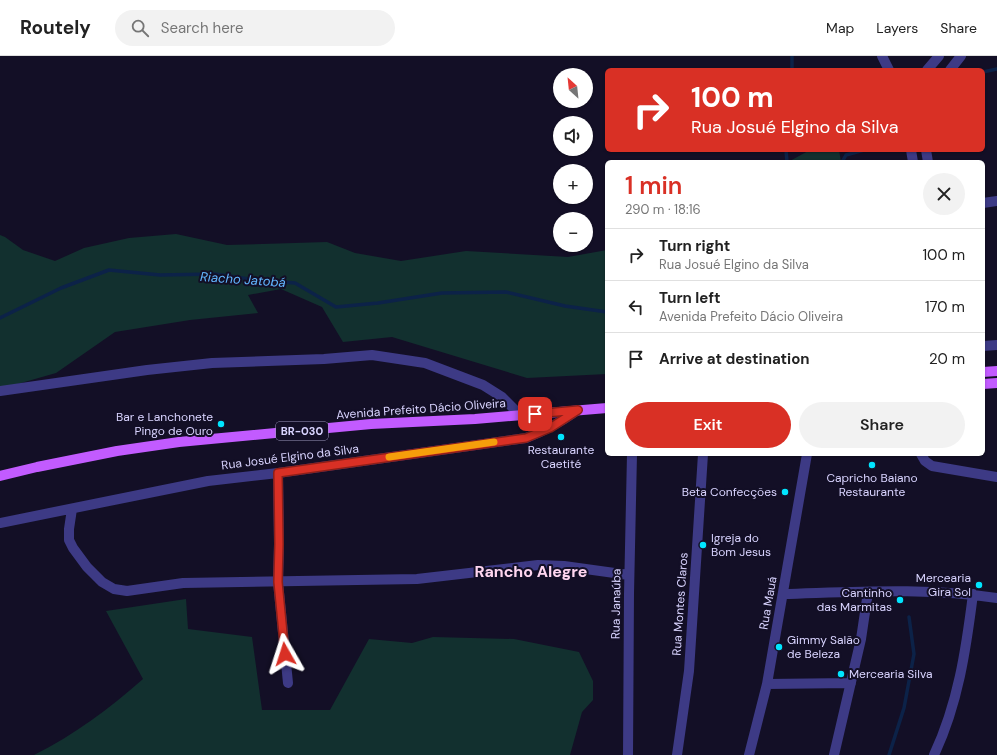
<!DOCTYPE html>
<html lang="en">
<head>
<meta charset="utf-8">
<style>
	body { margin:0; font-family:"DM Sans",sans-serif; background:#f2f2f2; color:#222; height:100vh; display:flex; flex-direction:column; font-size:15px; white-space:nowrap }
	* { box-sizing:border-box; margin:0 }
	p { font-size:13px; color:#767676 }
	.icon { flex:none; width:22px; height:22px; fill:none; stroke:currentColor; stroke-width:2; stroke-linecap:round; stroke-linejoin:round }
	.map { position:relative; flex:1; overflow:hidden }
	.side { position:absolute; left:605px; top:104px; width:380px; height:296px; display:flex; flex-direction:column; background:#fff; border-radius:6px; box-shadow:0 1px 3px #0004 }
	.side>* { flex:none }
	.top-card { position:absolute; left:605px; top:12px; width:380px; height:84px; border-radius:6px; box-shadow:0 1px 3px #0004; background:#d93025; color:#fff; overflow:hidden }
	.needle { width:26px; rotate:333deg }
	.tools { position:absolute; left:553px; top:12px; display:grid; gap:8px }
	.tools a { display:grid; place-items:center; width:40px; height:40px; border-radius:50%; background:#fff; box-shadow:0 1px 3px #0004; font-size:20px }
	.pin { position:absolute; display:grid; place-items:center; width:34px; height:34px; color:#fff; margin:-17px; border-radius:8px; box-shadow:0 2px 6px #0006 }
	.me { position:absolute; width:44px; margin:-22px; rotate:354deg; stroke-linejoin:round; filter:drop-shadow(0 0 3px #0008) }
	.turn { display:flex; align-items:center; gap:14px; height:84px; padding:0 20px; font-size:18px }
	.turn .icon { width:52px; height:52px; stroke-width:2.5 }
	.turn b { display:block; font-size:28px; line-height:34px }
	.round { display:grid; place-items:center; flex:none; width:42px; height:42px; border-radius:21px; background:#f2f2f2 }
	.head { display:flex; align-items:center; justify-content:space-between; height:68px; padding:0 20px }
	h1 { font-size:24px; font-weight:600; line-height:30px; color:#d93025 }
	.action { display:flex; gap:8px; margin-top:auto; padding:8px 20px }
	.action a { flex:1; height:46px; border-radius:24px; background:#d93025; color:#fff; font-size:16px; font-weight:600; line-height:46px; text-align:center }
	.action a+a { background:#f2f2f2; color:#222 }
	ul { padding:0; list-style:none }
	li { display:flex; align-items:center; gap:12px; height:52px; padding:0 20px; border-top:1px solid #e0e0e0 }
	li div { flex:1 }
	li b { display:block; font-size:15px }
	li em { font-style:normal }
	header { display:flex; align-items:center; gap:24px; box-sizing:border-box; height:56px; padding:0 20px; background:#fff; border-bottom:1px solid #e0e0e0 }
	header strong { font-size:19px }
	nav { display:flex; gap:22px; margin-inline-start:auto; font-size:14px }
	.search { width:280px; height:36px; background:#f2f2f2; display:flex; align-items:center; gap:10px; box-sizing:border-box; padding:0 14px; border-radius:22px; color:#767676; font-size:15px }
	.map>svg:first-child { display:block }
	.green { fill:#12302f }
	.lines { fill:none; stroke-linecap:round; stroke-linejoin:round }
	.stream { stroke:#0c2248; stroke-width:3.5 }
	.minor { stroke:#3d3a85; stroke-width:10 }
	.tertiary { stroke:#3d3a85; stroke-width:10 }
	.primary { stroke:#c25bff; stroke-width:10 }
	.route-casing { stroke:#8d1f18; stroke-width:10 }
	.route { stroke:#d93025; stroke-width:7 }
	.slow { stroke:#f59e0b; stroke-width:7 }
	.poi-dot { fill:#00e5ff; stroke:#130f26; stroke-width:1.5 }
	.labels { text-anchor:middle; stroke-width:4; stroke-linejoin:round; paint-order:stroke }
	.shield { fill:#130f26; stroke:#9e99be; stroke-width:1 }
	.shield-label { font-size:11px; font-weight:bold; fill:#d9d4ff }
	.street-label { font-size:12px; fill:#d9d4ff; stroke:#130f26 }
	.poi-label { font-size:12px; fill:#d9d4ff; stroke:#130f26; text-anchor:end }
	.water-label { font-size:13px; font-style:italic; fill:#62b6ff; stroke:#130f26 }
	.district-label { font-size:16px; font-weight:bold; fill:#ffd6f0; stroke:#130f26 }
</style>
</head>
<body>
<header>
<strong>Routely</strong>
<div class="search"><svg class="icon" aria-label="search" viewBox="0 0 24 24"><circle cx="10" cy="10" r="6"/><path d="M15 15l6 6"/></svg>Search here</div>
<nav><a>Map</a><a>Layers</a><a>Share</a></nav>
</header>
<div class="map">
<svg width="997" height="699" viewBox="0 0 997 699">
	<rect width="100%" height="100%" fill="#130f26"/>
	<path class="green" d="M 810,94 L 839,94 L 841,106 L 788,106 Z
		M 176,178 L 227,189 L 327,186 L 355,197 L 401,205 L 466,195 L 568,201 L 607,194 L 607,318 L 527,322 L 392,281 L 343,286 L 322,251 L 281,233 L 248,239 L 258,257 L 190,264 L 115,276 L 56,317 L 0,333 L 0,179 L 5,181 L 23,194 L 55,205 L 84,192 L 129,182 Z
		M 186,543 L 188,573 L 252,581 L 262,654 L 330,654 L 369,583 L 412,587 L 433,581 L 514,583 L 579,596 L 593,625 L 593,644 L 582,656 L 570,699 L 34,699 C 74,679 109,653 143,623 L 106,555 Z"/>
	<g class="lines">
		<path class="stream" d="M 792,14 L 792,0
			M 983,16 L 997,13
			M 786,94 L 787,106
			M 842,106 L 846,99 L 864,94
			M 0,262 L 61,232 L 109,214 L 160,219 L 215,218 L 256,224 L 295,227 L 336,251 L 378,247 L 442,237 L 506,236 L 565,250 L 607,256
			M 889,699 L 904,652 L 914,598 L 909,561"/>
		<path class="minor" d="M 882,0 L 889,14
			M 983,147 L 997,145
			M 983,290 L 997,289
			M 0,335 L 147,314 L 212,307 L 324,303 L 372,299 L 425,307 L 483,329 L 502,341 L 521,360
			M 921,398 L 925,405 L 932,410 L 997,421
			M 278,417 L 279,488 L 278,526 L 288,627
			M 72,453 L 69,473 L 69,484 L 73,492 L 87,511 L 102,526 L 114,533 L 127,535 L 183,527 L 417,523 L 538,509 L 564,510 L 629,519
			M 0,467 L 208,425 L 278,417 L 526,382 C 545,375 561,366 578,354
			M 783,538 C 854,536 927,531 997,542
			M 767,628 L 851,627
			M 628,699 L 629,538 L 632,398
			M 677,699 L 689,615 L 703,398
			M 749,699 L 767,628 L 807,398
			M 834,699 L 861,583 L 868,536
			M 934,699 C 958,648 966,594 973,538"/>
		<path class="tertiary" d="M 927,14 L 939,0
			M 950,14 L 961,0
			M 911,94 L 913,106
			M 926,94 L 928,106"/>
		<path class="primary" d="M 983,316 L 997,315
			M 983,328 L 997,327
			M 0,420 L 37,411 L 117,395 L 179,386 L 371,368 L 475,363 L 607,352"/>
	</g>
	<g class="lines">
		<defs>
			<path id="route" d="M 285,598 L 278,526 L 279,488 L 278,417 L 526,382 L 550,372 L 578,354 L 535,358"/>
		</defs>
		<use href="#route" class="route-casing"/>
		<use href="#route" class="route"/>
		<path class="slow" d="M 389,401 L 494,386"/>
	</g>
	<g class="poi-dot">
		<circle cx="221" cy="368" r="4"/>
		<circle cx="561" cy="381" r="4"/>
		<circle cx="872" cy="409" r="4"/>
		<circle cx="785" cy="436" r="4"/>
		<circle cx="703" cy="489" r="4"/>
		<circle cx="979" cy="529" r="4"/>
		<circle cx="900" cy="544" r="4"/>
		<circle cx="779" cy="591" r="4"/>
		<circle cx="841" cy="618" r="4"/>
	</g>
	<g class="labels">
		<rect class="shield" x="276" y="366" width="52" height="18" rx="3"/>
		<g class="shield-label">
			<text x="302" y="379">BR-030</text>
		</g>
		<g class="street-label">
			<text transform="translate(421 353) rotate(-4)" y="4">Avenida Prefeito Dácio Oliveira</text>
			<text transform="translate(290 401) rotate(-7)" y="4">Rua Josué Elgino da Silva</text>
			<text transform="translate(768 547) rotate(-80)" y="4">Rua Mauá</text>
			<text transform="translate(616 548) rotate(-89)" y="4">Rua Janaúba</text>
			<text transform="translate(680 548) rotate(-86)" y="4">Rua Montes Claros</text>
		</g>
		<g class="poi-label">
			<text x="213" y="365">Bar e Lanchonete<tspan x="213" dy="14">Pingo de Ouro</tspan></text>
			<text x="561" y="398" text-anchor="middle">Restaurante<tspan x="561" dy="14">Caetité</tspan></text>
			<text x="872" y="426" text-anchor="middle">Capricho Baiano<tspan x="872" dy="14">Restaurante</tspan></text>
			<text x="777" y="440">Beta Confecções</text>
			<text x="711" y="486" text-anchor="start">Igreja do<tspan x="711" dy="14">Bom Jesus</tspan></text>
			<text x="971" y="526">Mercearia<tspan x="971" dy="14">Gira Sol</tspan></text>
			<text x="892" y="541">Cantinho<tspan x="892" dy="14">das Marmitas</tspan></text>
			<text x="787" y="588" text-anchor="start">Gimmy Salão<tspan x="787" dy="14">de Beleza</tspan></text>
			<text x="849" y="622" text-anchor="start">Mercearia Silva</text>
		</g>
		<g class="water-label">
			<text transform="translate(243 223) rotate(4)" y="5">Riacho Jatobá</text>
		</g>
		<g class="district-label">
			<text x="531" y="521">Rancho Alegre</text>
		</g>
	</g>
</svg>
<div class="tools">
<a><svg class="needle" viewBox="-14 -14 28 28"><path d="M0-13l5 13h-10z" fill="#e53935"/><path d="M0 13l5-13h-10z" fill="#767676"/></svg></a>
<a><svg class="icon" aria-label="sound" viewBox="0 0 24 24"><path d="M4 9h4l5-4v14l-5-4H4zM17 9q2 3 0 6"/></svg></a>
<a>+</a>
<a>−</a>
</div>
<div class="pin" style="left:535px;top:358px;background:#d93025"><svg class="icon" aria-label="arrive" viewBox="0 0 24 24"><path d="M6 21V4h12l-3 4 3 4H6"/></svg></div>
<svg class="me" style="left:285px;top:598px" viewBox="-20 -20 40 40"><path d="M0-17L14 15 0 8-14 15z" fill="#d93025" stroke="#fff" stroke-width="4"/></svg>
<div class="top-card">
<div class="turn"><svg class="icon" aria-label="right" viewBox="0 0 24 24"><path d="M7 20v-9h11M14 6l5 5-5 5"/></svg><div><b>100 m</b>Rua Josué Elgino da Silva</div></div>
</div>
<section class="side">
<div class="head"><div><h1>1 min</h1><p>290 m · 18:16</p></div><a class="round"><svg class="icon" aria-label="close" viewBox="0 0 24 24"><path d="M6 6l12 12M18 6L6 18"/></svg></a></div>
<ul>
<li><svg class="icon" aria-label="right" viewBox="0 0 24 24"><path d="M7 20v-9h11M14 6l5 5-5 5"/></svg><div><b>Turn right</b><p>Rua Josué Elgino da Silva</p></div><em>100 m</em></li>
<li><svg class="icon" aria-label="left" viewBox="0 0 24 24"><path d="M17 20v-9H6M10 6l-5 5 5 5"/></svg><div><b>Turn left</b><p>Avenida Prefeito Dácio Oliveira</p></div><em>170 m</em></li>
<li><svg class="icon" aria-label="arrive" viewBox="0 0 24 24"><path d="M6 21V4h12l-3 4 3 4H6"/></svg><div><b>Arrive at destination</b></div><em>20 m</em></li>
</ul>
<div class="action"><a>Exit</a><a>Share</a></div>
</section>
</div>
</body>
</html>
